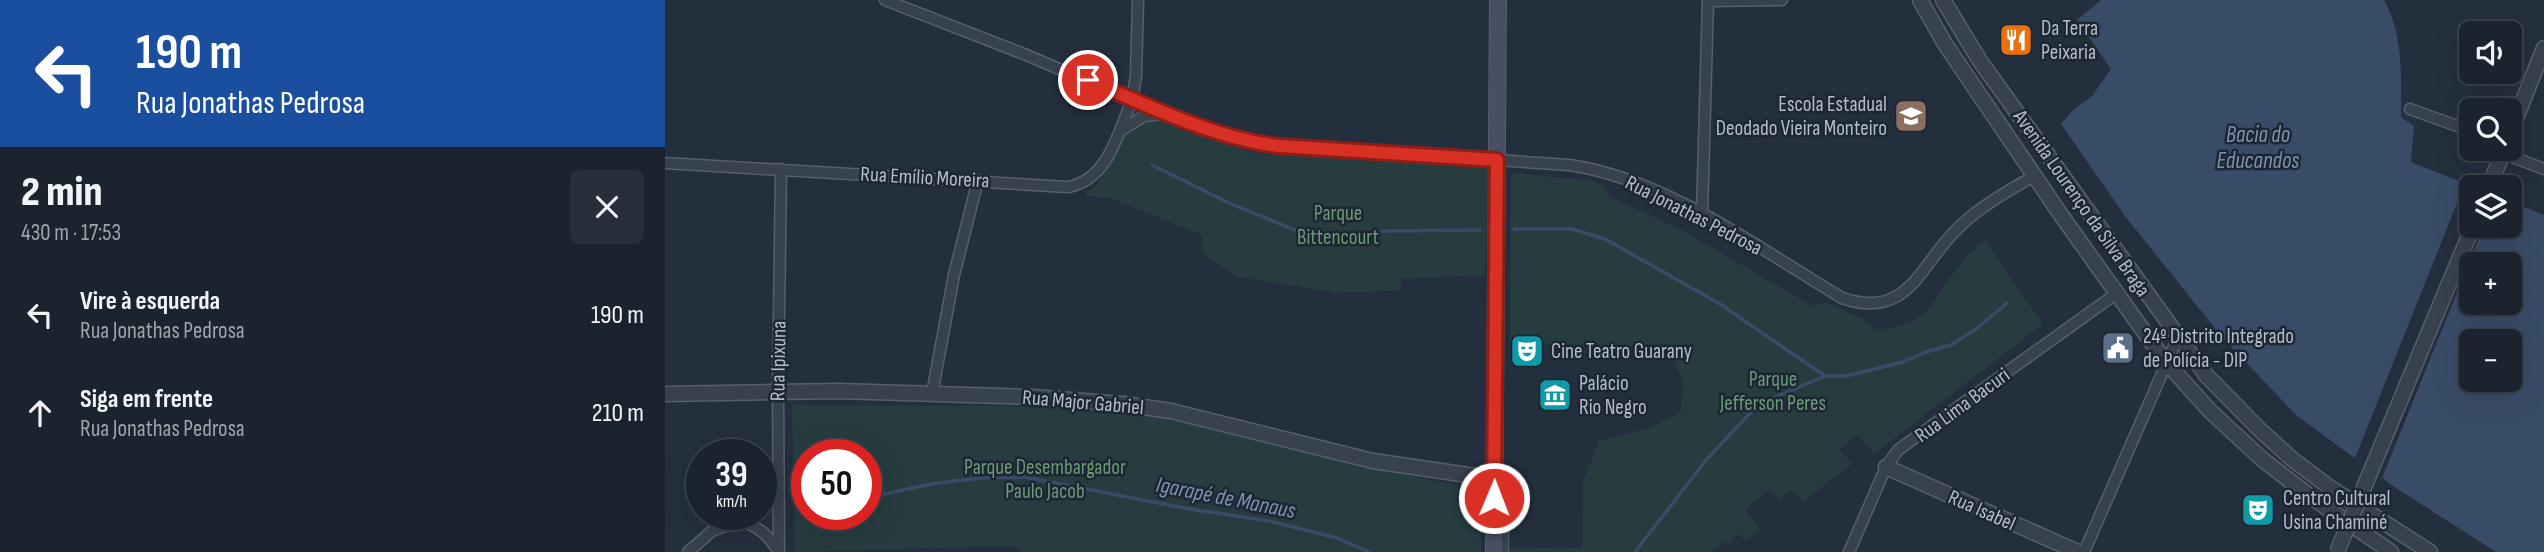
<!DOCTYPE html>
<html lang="pt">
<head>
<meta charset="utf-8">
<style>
	body { margin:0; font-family:"Sofia Sans Condensed",sans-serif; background:#282f3a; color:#f1f3f6; height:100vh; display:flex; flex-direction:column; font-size:26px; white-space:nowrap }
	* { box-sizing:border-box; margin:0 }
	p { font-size:23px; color:#a0a4aa }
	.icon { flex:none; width:38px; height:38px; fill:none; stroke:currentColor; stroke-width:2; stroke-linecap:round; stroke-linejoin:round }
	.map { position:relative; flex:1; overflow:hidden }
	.side { display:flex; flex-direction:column; background:#1b232e; width:665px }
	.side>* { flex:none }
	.guide { background:#1a4fa0; color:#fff; overflow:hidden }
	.controls { position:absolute; left:1794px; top:21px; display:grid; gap:14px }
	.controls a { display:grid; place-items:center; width:63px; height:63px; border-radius:10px; background:#1b232e; box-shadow:0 7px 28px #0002,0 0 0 2px #39404a; font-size:35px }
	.speed { position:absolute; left:21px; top:439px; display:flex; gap:14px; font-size:35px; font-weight:700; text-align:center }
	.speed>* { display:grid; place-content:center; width:91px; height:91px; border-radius:50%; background:#1b232e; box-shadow:0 7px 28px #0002,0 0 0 2px #39404a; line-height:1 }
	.speed small { font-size:18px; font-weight:400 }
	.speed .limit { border:10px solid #d22; background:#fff; color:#111 }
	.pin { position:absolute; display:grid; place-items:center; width:60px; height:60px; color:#fff; margin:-30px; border:4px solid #fff; border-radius:50%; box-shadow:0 2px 7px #0007 }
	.me { position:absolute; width:77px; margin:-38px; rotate:1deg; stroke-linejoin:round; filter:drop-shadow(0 0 5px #0008) }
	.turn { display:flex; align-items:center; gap:24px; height:147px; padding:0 21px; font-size:32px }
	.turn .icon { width:91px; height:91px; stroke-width:2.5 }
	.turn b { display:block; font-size:49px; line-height:60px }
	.round { display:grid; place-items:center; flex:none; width:74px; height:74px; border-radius:10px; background:#282f3a }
	.summary { display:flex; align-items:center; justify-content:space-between; height:119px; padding:0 21px }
	h1 { font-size:42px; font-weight:800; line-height:52px }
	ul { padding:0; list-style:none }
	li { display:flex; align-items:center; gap:21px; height:98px; padding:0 21px }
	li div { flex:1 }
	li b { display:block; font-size:26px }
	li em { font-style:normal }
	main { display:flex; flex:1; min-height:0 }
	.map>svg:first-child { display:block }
	.green { fill:#263c3f; fill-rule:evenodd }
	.water { fill:#394c67; fill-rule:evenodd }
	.pier { fill:#242f3e }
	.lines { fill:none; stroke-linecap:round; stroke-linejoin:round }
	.stream { stroke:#394c67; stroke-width:3.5 }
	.pedestrian-casing { stroke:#565f6c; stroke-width:10 }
	.minor-casing { stroke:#565f6c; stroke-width:13 }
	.tertiary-casing { stroke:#565f6c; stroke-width:17 }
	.secondary-casing { stroke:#565f6c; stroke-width:18 }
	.pedestrian { stroke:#38414e; stroke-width:8 }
	.minor { stroke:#38414e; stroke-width:10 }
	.tertiary { stroke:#38414e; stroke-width:14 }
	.secondary { stroke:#465061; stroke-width:16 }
	.tertiary-bridge-casing { stroke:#565f6c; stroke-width:17; stroke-linecap:butt }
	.tertiary-bridge { stroke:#38414e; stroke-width:14 }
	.route-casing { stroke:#8d1f18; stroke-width:18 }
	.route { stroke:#d93025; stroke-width:12 }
	.labels { text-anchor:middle; stroke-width:5; stroke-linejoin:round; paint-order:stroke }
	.poi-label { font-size:21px; fill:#b4bcc9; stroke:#1d2633; text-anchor:start }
	.street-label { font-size:21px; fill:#b4bcc9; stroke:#1d2633 }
	.park-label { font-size:21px; fill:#6b9a76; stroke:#1d2633 }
	.water-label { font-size:23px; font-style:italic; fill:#7c92b1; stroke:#1d2633 }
</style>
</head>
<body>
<main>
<section class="side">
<div class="guide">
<div class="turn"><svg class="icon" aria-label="left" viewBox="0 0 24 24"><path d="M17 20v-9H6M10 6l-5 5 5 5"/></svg><div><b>190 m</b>Rua Jonathas Pedrosa</div></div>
</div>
<div class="summary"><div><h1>2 min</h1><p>430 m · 17:53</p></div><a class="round"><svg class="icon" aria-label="close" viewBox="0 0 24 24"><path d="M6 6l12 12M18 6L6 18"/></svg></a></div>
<ul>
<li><svg class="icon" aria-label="left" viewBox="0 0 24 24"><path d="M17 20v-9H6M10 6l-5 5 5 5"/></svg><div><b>Vire à esquerda</b><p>Rua Jonathas Pedrosa</p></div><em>190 m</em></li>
<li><svg class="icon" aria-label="ahead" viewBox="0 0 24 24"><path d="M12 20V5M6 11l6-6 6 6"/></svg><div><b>Siga em frente</b><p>Rua Jonathas Pedrosa</p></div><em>210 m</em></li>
</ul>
</section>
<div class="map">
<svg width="1879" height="552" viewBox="0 0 1879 552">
	<rect width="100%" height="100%" fill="#242f3e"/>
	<path class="green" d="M 485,118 L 589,153 L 823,168 L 820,275 L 736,279 L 736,290 L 672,293 L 573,277 L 553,265 L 539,253 L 537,235 L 445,198 L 421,196 L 421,192 L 431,186 L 461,132 Z
		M 850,173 L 928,181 L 939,186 L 945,197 L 1013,228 L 1148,306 L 1160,302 L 1198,319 L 1209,329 C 1264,329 1268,298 1296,263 C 1303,254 1312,248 1320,240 L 1378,324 L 1209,454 L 1192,434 L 1175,450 L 1187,464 L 1138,502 L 1126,489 L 1114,500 L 1104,489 L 1080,510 L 1095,530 L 1081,541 L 1073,534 L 1063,545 L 1058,541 L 1046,552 L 843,552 L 843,547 L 917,548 L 918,482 L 934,441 L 983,428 L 1016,412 L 1018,379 L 1002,351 L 845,343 L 846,186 L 846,178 Z
		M 127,405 L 412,406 L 483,414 L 716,470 L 813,489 L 817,494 L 816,552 L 357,552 L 350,546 L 130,552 ZM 142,455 L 201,455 L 201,514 L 142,514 Z"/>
	<path class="water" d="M 1436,0 L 1719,0 C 1739,36 1736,77 1736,117 L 1749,126 L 1746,162 L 1809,187 L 1806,187 L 1806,226 L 1844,226 L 1845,201 L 1879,215 L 1879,552 L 1831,552 L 1728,486 L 1631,415 L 1557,337 L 1460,216 L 1396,124 L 1408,110 L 1427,96 L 1446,69 L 1412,20 ZM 1806,264 L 1844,264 L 1844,303 L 1806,303 ZM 1806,341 L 1844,341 L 1844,380 L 1806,380 Z"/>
	<path class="pier" d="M 1800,183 L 1810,187 L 1806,187 L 1806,226 L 1819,226 L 1717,478 L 1690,458 Z"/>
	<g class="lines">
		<path class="stream" d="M 487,165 L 566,204 L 630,230 L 689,234 L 722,231 L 815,230
			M 849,229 L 907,229 L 940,239 L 1055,304 L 1160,376
			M 201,498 L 266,484 L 315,478 L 360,477 L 519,508 L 604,521 L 672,538 L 704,552
			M 970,552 L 1042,459 L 1087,411 L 1101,401 L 1160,376 L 1181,376 L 1238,362 L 1261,352 L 1286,345 L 1311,329 L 1342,303"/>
		<defs>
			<path id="pedestrian" d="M 839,552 L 840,499"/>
			<path id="minor" d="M 220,0 L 359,54 L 467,100 L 471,76 L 473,0
				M 1043,1 L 1117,0
				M 1745,109 L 1806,131
				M 455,131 L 479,116 L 497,114
				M 1826,149 L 1879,169
				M 0,163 L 403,187 C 443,180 453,133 467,100 L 565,136 L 597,144 L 904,165 C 1002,179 1093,248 1177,298 C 1244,321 1255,264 1294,227 C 1316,206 1343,191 1369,176
				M 1037,214 L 1043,0
				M 267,394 L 289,275 L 313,180
				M 96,507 L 114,486
				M 75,521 C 95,527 103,535 114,552
				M 23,552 L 47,531 L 75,521 L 85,514
				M 114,552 L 113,390 L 116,169
				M 1184,552 L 1221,467 L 1233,450 L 1452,293
				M 1419,552 L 1513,337"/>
			<path id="tertiary" d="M 1255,0 L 1280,44 L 1396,215 L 1500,361 L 1545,411 L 1598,460 L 1646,497 L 1726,552
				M 1278,0 L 1315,61 L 1541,375 L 1594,429 L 1627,459 L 1667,489 L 1765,552
				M 1844,136 L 1879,48
				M 1824,187 L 1829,174
				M 0,394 L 173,391 L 368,397 L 458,404 L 506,411 L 708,461 L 810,476 L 830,476
				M 1221,467 L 1413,552"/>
			<path id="secondary" d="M 829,552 L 833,0"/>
		</defs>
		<use href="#pedestrian" class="pedestrian-casing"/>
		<use href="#minor" class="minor-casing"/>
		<use href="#tertiary" class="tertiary-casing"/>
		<use href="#secondary" class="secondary-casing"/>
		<use href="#pedestrian" class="pedestrian"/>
		<use href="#minor" class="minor"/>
		<use href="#tertiary" class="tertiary"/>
		<use href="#secondary" class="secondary"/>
		<defs>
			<path id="tertiary-bridge" d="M 1829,174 L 1840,149
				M 1672,552 L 1808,226"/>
		</defs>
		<use href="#tertiary-bridge" class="tertiary-bridge-casing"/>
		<use href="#tertiary-bridge" class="tertiary-bridge"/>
	</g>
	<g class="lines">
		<defs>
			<path id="route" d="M 423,80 C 481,105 551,139 614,146 L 832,160 L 829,498"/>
		</defs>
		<use href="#route" class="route-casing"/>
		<use href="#route" class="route"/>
	</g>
	<defs>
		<symbol id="restaurant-square" viewBox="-11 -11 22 22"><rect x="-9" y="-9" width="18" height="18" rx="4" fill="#e8710a" stroke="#1d2633"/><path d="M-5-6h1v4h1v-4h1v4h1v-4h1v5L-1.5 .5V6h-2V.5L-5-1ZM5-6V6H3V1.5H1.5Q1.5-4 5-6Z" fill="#fff"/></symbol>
		<symbol id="school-square" viewBox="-11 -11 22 22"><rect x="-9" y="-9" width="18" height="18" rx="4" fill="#8d6e63" stroke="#1d2633"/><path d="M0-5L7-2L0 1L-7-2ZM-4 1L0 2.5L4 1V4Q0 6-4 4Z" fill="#fff"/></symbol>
		<symbol id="civic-square" viewBox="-11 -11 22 22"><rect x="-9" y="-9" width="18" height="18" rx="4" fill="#5c6f8a" stroke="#1d2633"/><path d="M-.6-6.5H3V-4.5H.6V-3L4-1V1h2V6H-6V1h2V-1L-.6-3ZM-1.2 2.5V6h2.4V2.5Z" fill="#fff"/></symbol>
		<symbol id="theatre-square" viewBox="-11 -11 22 22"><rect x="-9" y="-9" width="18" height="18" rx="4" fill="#0f9aa8" stroke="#1d2633"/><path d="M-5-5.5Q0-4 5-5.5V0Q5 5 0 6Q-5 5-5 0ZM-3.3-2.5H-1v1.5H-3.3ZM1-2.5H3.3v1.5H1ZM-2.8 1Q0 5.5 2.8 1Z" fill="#fff"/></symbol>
		<symbol id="museum-square" viewBox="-11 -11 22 22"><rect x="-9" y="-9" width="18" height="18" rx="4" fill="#0f9aa8" stroke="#1d2633"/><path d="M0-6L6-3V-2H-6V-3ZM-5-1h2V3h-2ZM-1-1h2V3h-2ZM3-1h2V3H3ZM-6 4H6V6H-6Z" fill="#fff"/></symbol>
	</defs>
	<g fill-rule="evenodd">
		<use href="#restaurant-square" x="1332" y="21" width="38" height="38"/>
		<use href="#school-square" x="1227" y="97" width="38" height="38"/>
		<use href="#civic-square" x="1434" y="329" width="38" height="38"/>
		<use href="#theatre-square" x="843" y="332" width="38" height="38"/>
		<use href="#museum-square" x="871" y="376" width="38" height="38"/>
		<use href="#theatre-square" x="1574" y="491" width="38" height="38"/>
	</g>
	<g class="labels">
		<g class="poi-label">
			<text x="1376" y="35">Da Terra<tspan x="1376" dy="24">Peixaria</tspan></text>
			<text x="1222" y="111" text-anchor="end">Escola Estadual<tspan x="1222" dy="24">Deodado Vieira Monteiro</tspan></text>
			<text x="1478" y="343">24º Distrito Integrado<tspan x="1478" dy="24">de Polícia - DIP</tspan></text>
			<text x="886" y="358">Cine Teatro Guarany</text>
			<text x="914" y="390">Palácio<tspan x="914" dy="24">Rio Negro</tspan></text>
			<text x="1618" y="505">Centro Cultural<tspan x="1618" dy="24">Usina Chaminé</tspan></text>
		</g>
		<g class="street-label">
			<text transform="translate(260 177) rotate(3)" y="7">Rua Emílio Moreira</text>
			<text transform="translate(1417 203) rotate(55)" y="7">Avenida Lourenço da Silva Braga</text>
			<text transform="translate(1029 215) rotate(27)" y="7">Rua Jonathas Pedrosa</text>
			<text transform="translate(113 361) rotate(-89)" y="7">Rua Ipixuna</text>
			<text transform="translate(418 402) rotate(5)" y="7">Rua Major Gabriel</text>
			<text transform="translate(1297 405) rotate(-36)" y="7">Rua Lima Bacuri</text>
			<text transform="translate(1317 510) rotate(24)" y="7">Rua Isabel</text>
		</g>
		<g class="park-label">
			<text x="673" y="220">Parque<tspan x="673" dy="24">Bittencourt</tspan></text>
			<text x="1108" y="386">Parque<tspan x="1108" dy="24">Jefferson Peres</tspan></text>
			<text x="380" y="474">Parque Desembargador<tspan x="380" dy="24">Paulo Jacob</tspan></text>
		</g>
		<g class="water-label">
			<text x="1593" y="142">Bacia do<tspan x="1593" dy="26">Educandos</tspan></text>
			<text transform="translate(561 497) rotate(11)" y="8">Igarapé de Manaus</text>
		</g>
	</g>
</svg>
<div class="controls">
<a><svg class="icon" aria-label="sound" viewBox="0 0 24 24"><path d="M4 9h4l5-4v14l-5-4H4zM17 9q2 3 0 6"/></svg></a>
<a><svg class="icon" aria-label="search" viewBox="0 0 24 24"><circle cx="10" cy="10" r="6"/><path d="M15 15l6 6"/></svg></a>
<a><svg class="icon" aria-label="layers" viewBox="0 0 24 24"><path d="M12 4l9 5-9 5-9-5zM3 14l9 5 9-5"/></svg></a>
<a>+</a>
<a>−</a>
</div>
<div class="speed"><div>39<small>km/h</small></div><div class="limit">50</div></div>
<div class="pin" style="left:423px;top:80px;background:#d93025"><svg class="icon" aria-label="arrive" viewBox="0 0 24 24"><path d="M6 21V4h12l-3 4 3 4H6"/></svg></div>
<svg class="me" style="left:829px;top:498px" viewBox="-20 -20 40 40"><circle r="17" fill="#d93025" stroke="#fff" stroke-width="3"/><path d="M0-11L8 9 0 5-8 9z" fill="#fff"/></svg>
</div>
</main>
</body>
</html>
